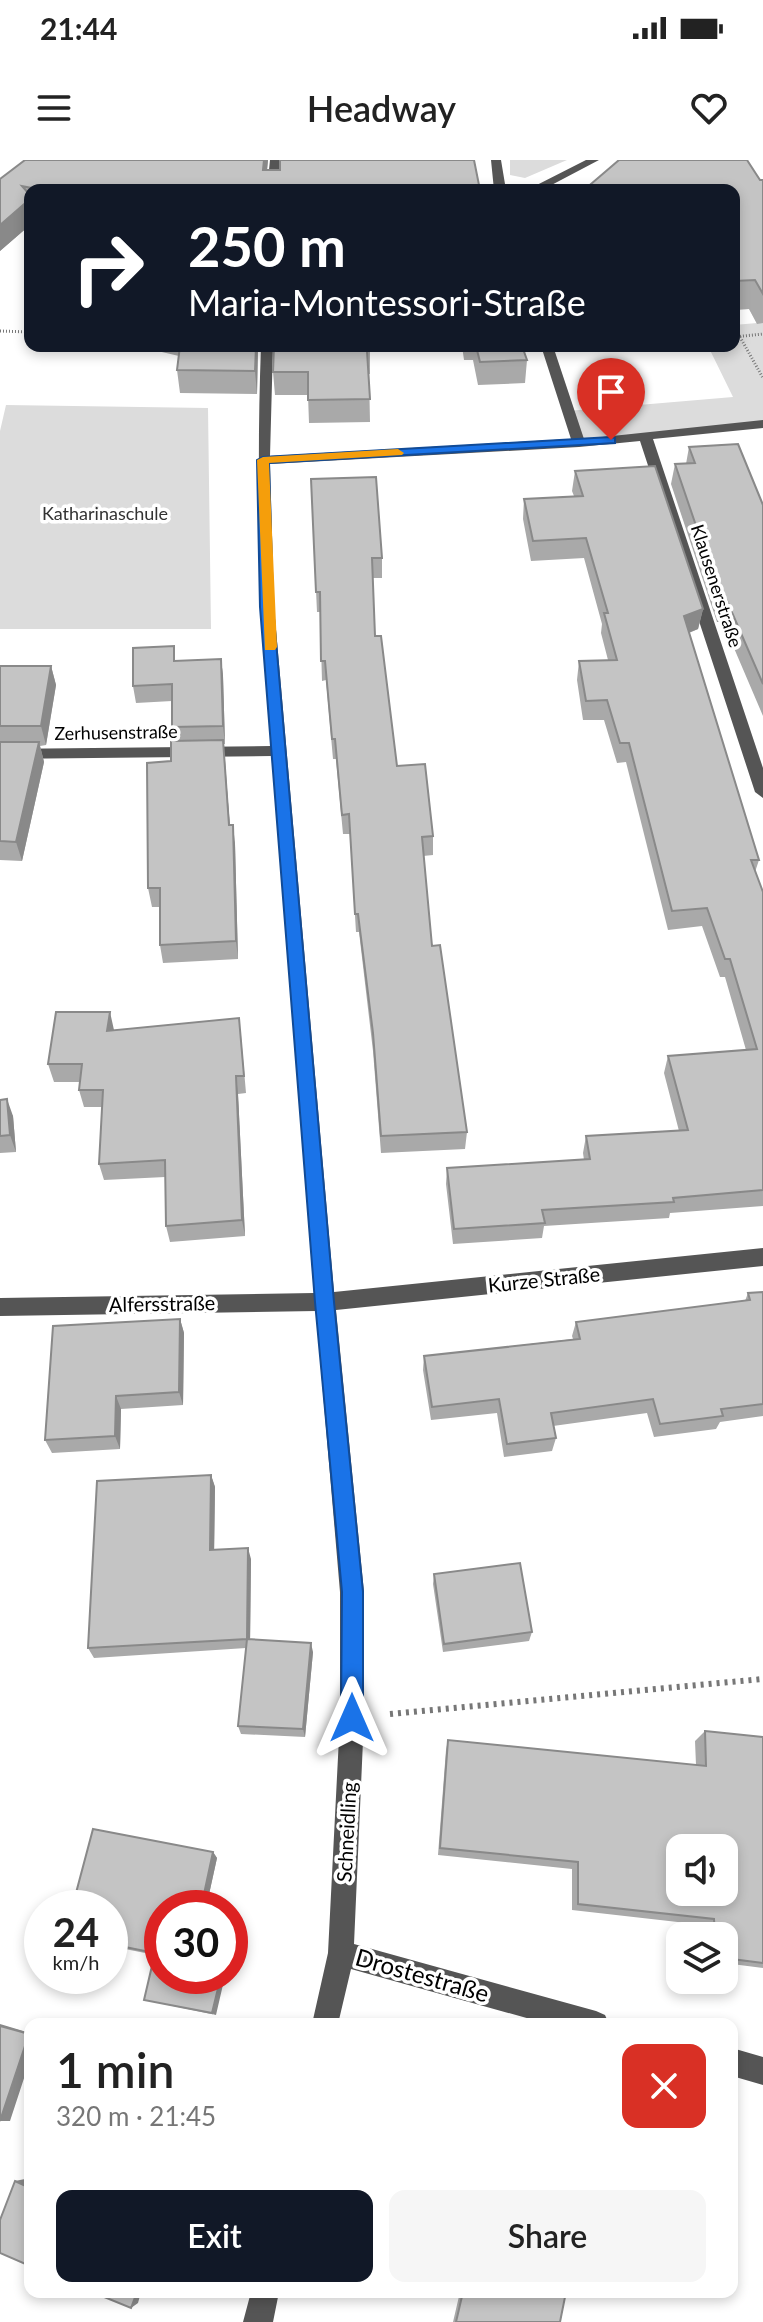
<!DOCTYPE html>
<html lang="en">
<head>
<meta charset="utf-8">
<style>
	body { margin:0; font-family:Lato,sans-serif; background:#f6f6f6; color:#222; height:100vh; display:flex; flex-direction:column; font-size:30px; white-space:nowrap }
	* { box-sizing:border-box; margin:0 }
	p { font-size:26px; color:#767676 }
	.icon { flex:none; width:44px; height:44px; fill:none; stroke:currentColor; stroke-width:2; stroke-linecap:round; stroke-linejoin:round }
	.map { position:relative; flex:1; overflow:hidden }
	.panel { position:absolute; left:24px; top:1858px; width:714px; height:280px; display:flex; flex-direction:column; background:#fff; border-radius:16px; box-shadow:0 4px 12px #0003 }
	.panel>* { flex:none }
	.hud { position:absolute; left:24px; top:24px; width:716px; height:168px; border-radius:16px; box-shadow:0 4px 12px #0003; background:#111827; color:#fff; overflow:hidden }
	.tools { position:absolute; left:666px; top:1674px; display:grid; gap:16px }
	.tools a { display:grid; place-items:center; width:72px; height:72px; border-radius:16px; background:#fff; box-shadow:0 4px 12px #0003; font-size:40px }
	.speed { position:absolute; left:24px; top:1730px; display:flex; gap:16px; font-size:40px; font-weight:700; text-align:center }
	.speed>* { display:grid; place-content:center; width:104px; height:104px; border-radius:50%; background:#fff; box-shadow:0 4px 12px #0003; line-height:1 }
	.speed small { font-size:20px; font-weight:400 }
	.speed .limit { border:12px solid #d22; background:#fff; color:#111 }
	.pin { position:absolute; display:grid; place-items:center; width:68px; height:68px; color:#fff; margin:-82px -34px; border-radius:50% 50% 50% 0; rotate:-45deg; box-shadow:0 0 8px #0007 }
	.pin .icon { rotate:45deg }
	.me { position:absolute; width:88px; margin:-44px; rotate:0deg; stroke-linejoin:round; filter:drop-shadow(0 0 6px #0008) }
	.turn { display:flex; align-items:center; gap:28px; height:168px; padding:0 32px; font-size:36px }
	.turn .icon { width:104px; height:104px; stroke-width:2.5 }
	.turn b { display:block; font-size:56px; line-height:68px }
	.round { display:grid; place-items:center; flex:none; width:84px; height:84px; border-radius:16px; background:#f6f6f6 }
	.overview { display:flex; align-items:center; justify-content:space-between; height:136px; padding:0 32px }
	h1 { font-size:48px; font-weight:600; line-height:60px }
	.button { display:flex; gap:16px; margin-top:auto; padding:16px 32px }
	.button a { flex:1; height:92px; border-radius:16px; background:#111827; color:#fff; font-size:32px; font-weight:600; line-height:92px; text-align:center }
	.button a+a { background:#f6f6f6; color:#222 }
	.status { display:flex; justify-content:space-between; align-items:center; height:56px; padding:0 40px; background:#fff; direction:ltr }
	.status svg { height:22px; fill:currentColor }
	header { display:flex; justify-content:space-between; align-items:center; height:104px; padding:0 32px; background:#fff; font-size:36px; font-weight:600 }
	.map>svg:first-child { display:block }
	.green { fill:#dcdcdc }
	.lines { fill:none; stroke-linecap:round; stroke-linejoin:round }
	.path-far1 { stroke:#777; stroke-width:3; stroke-dasharray:1 2; stroke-linecap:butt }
	.path { stroke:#777; stroke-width:6; stroke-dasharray:3 5; stroke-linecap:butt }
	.minor { fill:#555; fill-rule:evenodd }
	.wall { fill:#a9a9a9 }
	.shaded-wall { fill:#898989 }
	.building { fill:#c4c4c4; stroke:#898989; stroke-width:2; fill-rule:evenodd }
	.route { fill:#1a73e8; stroke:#114b97; stroke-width:2 }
	.slow { fill:#f59e0b }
	.labels { text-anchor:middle; stroke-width:7; stroke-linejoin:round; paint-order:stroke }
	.far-park-label { font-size:18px; fill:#333; stroke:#fff }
	.far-street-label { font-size:18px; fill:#000; stroke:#fff }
	.street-label { font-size:20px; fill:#000; stroke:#fff }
	.near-street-label { font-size:24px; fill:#000; stroke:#fff }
</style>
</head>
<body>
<div class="status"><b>21:44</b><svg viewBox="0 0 49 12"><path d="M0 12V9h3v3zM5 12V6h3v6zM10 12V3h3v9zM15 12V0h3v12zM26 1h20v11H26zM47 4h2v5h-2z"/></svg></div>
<header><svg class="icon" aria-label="menu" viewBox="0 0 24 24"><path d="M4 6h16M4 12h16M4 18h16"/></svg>Headway<svg class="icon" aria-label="heart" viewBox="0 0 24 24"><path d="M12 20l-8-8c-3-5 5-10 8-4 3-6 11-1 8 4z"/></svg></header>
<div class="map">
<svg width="763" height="2162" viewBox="0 0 763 2162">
	<rect width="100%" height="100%" fill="#fff"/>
	<path class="green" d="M 510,0 L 567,0 L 525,18 L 510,15 Z
		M 737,21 L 763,48 L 763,264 L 579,283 L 568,251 L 733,237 L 708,186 L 734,186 L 734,165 L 757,163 L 749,149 L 734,150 Z
		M 6,245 L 208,248 L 211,469 L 0,469 L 0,271 Z"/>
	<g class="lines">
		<path class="path-far1" d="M 0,171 L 30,172
			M 734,177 L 763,174
			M 740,177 L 763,218"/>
		<path class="path" d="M 390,1554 L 763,1519"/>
		<path class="minor" d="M 270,0 L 280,0 L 279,30 L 267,30 Z
			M 491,0 L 501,0 L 506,30 L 494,30 Z
			M 586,0 L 599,0 L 542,30 L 527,30 Z
			M 261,186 L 273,186 L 270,296 L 571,279 L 541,186 L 553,186 L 584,279 L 763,260 L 763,268 L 653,279 L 763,608 L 763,638 L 755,632 L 640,281 L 579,287 L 270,304 L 274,447 L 334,1132 L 763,1088 L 763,1106 L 336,1150 L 364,1432 L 364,1558 L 354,1784 L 596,1851 L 605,1855 L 609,1864 L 548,1864 L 351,1809 L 338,1864 L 312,1864 L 328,1793 L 340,1558 L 340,1432 L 316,1151 L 0,1156 L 0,1138 L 314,1133 L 272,596 L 0,599 L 0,589 L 271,586 C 260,452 256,320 261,186 Z
			M 732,1888 L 763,1897 L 763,1925 L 732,1916 Z
			M 251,2132 L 279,2132 L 273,2162 L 243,2162 Z"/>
	</g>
	<path class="wall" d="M 25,0 L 268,0 L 267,10 L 480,30 L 30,30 L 30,65 L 0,91 Z
		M 760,20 L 763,20 L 763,163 L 757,164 L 749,149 L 734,150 L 734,30 Z
		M 136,186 L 258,186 L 257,234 L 180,233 L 177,210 L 179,196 Z
		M 462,186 L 522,186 L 527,200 L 525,223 L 478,225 L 473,200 L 464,200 Z
		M 370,191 L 370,214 L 369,214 L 370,262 L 309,263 L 308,235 L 275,235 L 273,212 Z
		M 689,287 L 763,345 L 763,556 L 722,460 L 717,462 L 671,324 L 675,304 L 686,304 Z
		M 575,311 L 703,449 L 698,469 L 689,473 L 759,700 L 755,712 L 763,732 L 763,1046 L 670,1053 L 669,1058 L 544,1066 L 542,1078 L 453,1084 L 446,1024 L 447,1008 L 584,1000 L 583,993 L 586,976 L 679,971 L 664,913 L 668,896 L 746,890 L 725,817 L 720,817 L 702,766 L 668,770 L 626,602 L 617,603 L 604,560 L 583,560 L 577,520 L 579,501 L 608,500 L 601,473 L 602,464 L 584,398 L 531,401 L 523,359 L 524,339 L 574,336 L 572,331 Z
		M 311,319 L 382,398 L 382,418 L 373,418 L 375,476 L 397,606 L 433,676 L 433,695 L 423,696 L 432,786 L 467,972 L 465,989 L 381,993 L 373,891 L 359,772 L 356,772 L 350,674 L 343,674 L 336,599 L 333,599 L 326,520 L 322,521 L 320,452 L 317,452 Z
		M 221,499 L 223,516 L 225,584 L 223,584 L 230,665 L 235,684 L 238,799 L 163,803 L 160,785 L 160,747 L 152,747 L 148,728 L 174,581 L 172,567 L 172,541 L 136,543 L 133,526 L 176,501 Z
		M 0,506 L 51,506 L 56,525 L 46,585 L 40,586 L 44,602 L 22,701 L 0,700 Z
		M 114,870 L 241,876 L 246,933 L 238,934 L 245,1076 L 170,1082 L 166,1066 L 165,1017 L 104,1020 L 99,1004 L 102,947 L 84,947 L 79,930 L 80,922 L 54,922 L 48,904 Z
		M 0,940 L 13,956 L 16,992 L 0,993 Z
		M 763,1132 L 763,1256 L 720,1262 L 716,1269 L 654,1277 L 647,1253 L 553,1266 L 556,1278 L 552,1291 L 504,1297 L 497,1253 L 431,1260 L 423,1210 L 424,1196 L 573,1179 L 572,1176 L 576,1162 L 745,1141 L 748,1133 Z
		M 180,1159 L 184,1173 L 183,1245 L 121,1249 L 120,1289 L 52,1293 L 45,1280 Z
		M 211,1315 L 215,1327 L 214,1390 L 251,1399 L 250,1479 L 313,1492 L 305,1577 L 241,1574 L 238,1566 L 246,1488 L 94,1498 L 88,1488 Z
		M 434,1414 L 532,1472 L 529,1481 L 443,1492 L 433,1424 Z
		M 705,1571 L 763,1577 L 763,1808 L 724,1803 L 724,1776 L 704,1776 L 704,1765 L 572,1750 L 572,1709 L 438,1695 L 446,1590 L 448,1580 L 696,1605 L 695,1581 Z
		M 213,1692 L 217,1698 L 206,1748 L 162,1748 L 216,1855 L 144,1840 L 155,1795 L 110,1786 L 110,1748 Z
		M 460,2132 L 566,2132 L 560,2162 L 453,2162 Z"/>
	<path class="shaded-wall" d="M 264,0 L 268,0 L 265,30 L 263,10 Z
		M 30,39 L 30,65 L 0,91 L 0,65 Z
		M 256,186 L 258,186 L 257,234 L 255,211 Z
		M 727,441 L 722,460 L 717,462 L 722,442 Z
		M 703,449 L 698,469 L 680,476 L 684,456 Z
		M 221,499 L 223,516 L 225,584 L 223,566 Z
		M 51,506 L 56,525 L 46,585 L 41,566 Z
		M 223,580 L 225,600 L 231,684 L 229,665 Z
		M 39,582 L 44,602 L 22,701 L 16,682 Z
		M 233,665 L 235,684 L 238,799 L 236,781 Z
		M 110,852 L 114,870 L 112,889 L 107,871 Z
		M 236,916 L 238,934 L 245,1076 L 242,1060 Z
		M 7,939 L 13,956 L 16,992 L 10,975 Z
		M 180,1159 L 184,1173 L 183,1245 L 179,1232 Z
		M 116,1236 L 121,1249 L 120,1289 L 115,1276 Z
		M 211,1315 L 215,1327 L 214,1401 L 210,1390 Z
		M 248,1388 L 251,1399 L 250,1488 L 247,1479 Z
		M 311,1483 L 313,1492 L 305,1577 L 303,1569 Z
		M 213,1692 L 217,1698 L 206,1748 L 201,1748 Z
		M 221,1816 L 225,1816 L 216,1855 L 212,1853 Z
		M 0,1864 L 30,1873 L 30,1900 L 10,1961 L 0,1961 Z
		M 25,2019 L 30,2021 L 30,2028 L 15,2021 Z
		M 137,2132 L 141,2132 L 138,2143 L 131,2148 Z"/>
	<path class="building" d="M 25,0 L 264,0 L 263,10 L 280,10 L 280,0 L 474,0 L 480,30 L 42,30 L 22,26 L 30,35 L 30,39 L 0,65 L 0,19 Z
		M 619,0 L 747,0 L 760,20 L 763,20 L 763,134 L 755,120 L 734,121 L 734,30 L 584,30 Z
		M 180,186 L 256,186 L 255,211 L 177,210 Z
		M 274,186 L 369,186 L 370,191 L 367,191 L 370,239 L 308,240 L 308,212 L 273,212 Z
		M 476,186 L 522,186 L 527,200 L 480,202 Z
		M 738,284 L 763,345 L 763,524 L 727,441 L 722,442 L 675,304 L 695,303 L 689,287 Z
		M 655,306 L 703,449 L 684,456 L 759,700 L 751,700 L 763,732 L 763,1030 L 673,1038 L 674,1042 L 542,1050 L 545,1063 L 454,1069 L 447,1008 L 590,999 L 586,976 L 688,970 L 668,896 L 757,889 L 730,799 L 725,799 L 707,748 L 672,751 L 629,583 L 620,583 L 607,540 L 586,541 L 579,501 L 617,500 L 604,453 L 608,453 L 586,378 L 533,381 L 524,339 L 583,336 L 575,311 Z
		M 376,317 L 382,398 L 372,398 L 375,476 L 381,476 L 397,606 L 425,604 L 433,676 L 422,677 L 432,786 L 440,785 L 467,972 L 381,976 L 373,873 L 358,754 L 355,754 L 349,654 L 342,655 L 335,579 L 332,579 L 325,501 L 321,501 L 320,432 L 316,432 L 311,319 Z
		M 174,486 L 174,501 L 221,499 L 223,566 L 172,567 L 172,524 L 133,526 L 133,488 Z
		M 0,506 L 51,506 L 41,566 L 0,566 Z
		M 223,580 L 229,665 L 233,665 L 236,781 L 160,785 L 160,728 L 148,728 L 147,603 L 171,601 L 171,581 Z
		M 0,582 L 39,582 L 16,682 L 0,681 Z
		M 56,852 L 110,852 L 107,871 L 239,858 L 244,916 L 236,916 L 242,1060 L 166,1066 L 165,1000 L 99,1004 L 103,930 L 79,930 L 82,904 L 48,904 Z
		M 7,939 L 10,975 L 0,976 L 0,940 Z
		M 763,1132 L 763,1244 L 721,1249 L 723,1256 L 660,1264 L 653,1239 L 551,1253 L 556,1278 L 507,1284 L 499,1239 L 432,1247 L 424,1196 L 580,1179 L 576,1162 L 750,1140 L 748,1133 Z
		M 180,1159 L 179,1232 L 116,1236 L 115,1276 L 45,1280 L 53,1166 Z
		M 211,1315 L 210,1390 L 248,1388 L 247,1479 L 88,1488 L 97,1321 Z
		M 520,1403 L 532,1472 L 444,1484 L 434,1414 Z
		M 247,1479 L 311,1483 L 303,1569 L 238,1566 Z
		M 705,1571 L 763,1577 L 763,1803 L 724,1798 L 724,1776 L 715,1776 L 714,1759 L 578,1744 L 578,1702 L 440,1688 L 448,1580 L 706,1606 ZM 680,1688 L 724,1688 L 724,1732 L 680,1732 Z
		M 93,1669 L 213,1692 L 201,1748 L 162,1748 L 162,1816 L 221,1816 L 212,1853 L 144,1840 L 155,1793 L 110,1784 L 110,1748 L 72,1748 Z
		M 0,1866 L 29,1874 L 0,1961 Z
		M 15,2021 L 30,2028 L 30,2106 L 0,2093 L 0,2060 Z
		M 92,2132 L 137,2132 L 131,2148 Z
		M 463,2132 L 566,2132 L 560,2162 L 456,2162 Z"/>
	<path class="route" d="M 611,277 L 615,278 L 615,283 L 269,303 L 273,447 L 334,1142 L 363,1432 L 363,1558 L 360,1565 L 352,1569 L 344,1565 L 341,1558 L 342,1432 L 315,1142 L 260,447 L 257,300 L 263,297 Z"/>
	<path class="slow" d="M 398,289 L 404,293 L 402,295 L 269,303 L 277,487 L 275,490 L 265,490 L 257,300 L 263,297 Z"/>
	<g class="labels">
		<g class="far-park-label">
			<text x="105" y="360">Katharinaschule</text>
		</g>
		<g class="far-street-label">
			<text transform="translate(716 426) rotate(72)" y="6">Klausenerstraße</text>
			<text transform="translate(116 573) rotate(-1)" y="6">Zerhusenstraße</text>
		</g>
		<g class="street-label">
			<text transform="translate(544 1120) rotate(-6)" y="7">Kurze Straße</text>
			<text transform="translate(162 1144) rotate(-1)" y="7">Alfersstraße</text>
			<text transform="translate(347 1672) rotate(-87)" y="7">Schneidling</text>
		</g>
		<g class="near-street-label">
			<text transform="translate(422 1816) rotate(16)" y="8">Drostestraße</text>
		</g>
	</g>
</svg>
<div class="tools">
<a><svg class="icon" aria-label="sound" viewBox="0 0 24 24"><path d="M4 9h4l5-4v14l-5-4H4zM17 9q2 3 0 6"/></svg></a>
<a><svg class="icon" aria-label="layers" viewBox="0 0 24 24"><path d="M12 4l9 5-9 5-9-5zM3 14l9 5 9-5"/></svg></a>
</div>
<div class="speed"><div>24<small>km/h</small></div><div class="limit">30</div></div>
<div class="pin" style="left:611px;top:280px;background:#d93025"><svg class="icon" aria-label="arrive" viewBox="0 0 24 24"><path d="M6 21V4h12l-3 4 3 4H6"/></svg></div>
<svg class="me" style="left:352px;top:1558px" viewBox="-20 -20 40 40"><path d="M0-17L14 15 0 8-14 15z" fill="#1a73e8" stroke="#fff" stroke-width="4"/></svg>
<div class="hud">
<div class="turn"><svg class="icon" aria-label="right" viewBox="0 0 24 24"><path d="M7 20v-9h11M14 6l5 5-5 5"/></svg><div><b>250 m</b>Maria-Montessori-Straße</div></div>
</div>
<section class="panel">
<div class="overview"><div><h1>1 min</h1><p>320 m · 21:45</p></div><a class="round" style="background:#d93025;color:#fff"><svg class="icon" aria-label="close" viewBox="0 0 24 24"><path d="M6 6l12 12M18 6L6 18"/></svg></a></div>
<div class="button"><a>Exit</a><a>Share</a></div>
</section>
</div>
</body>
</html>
